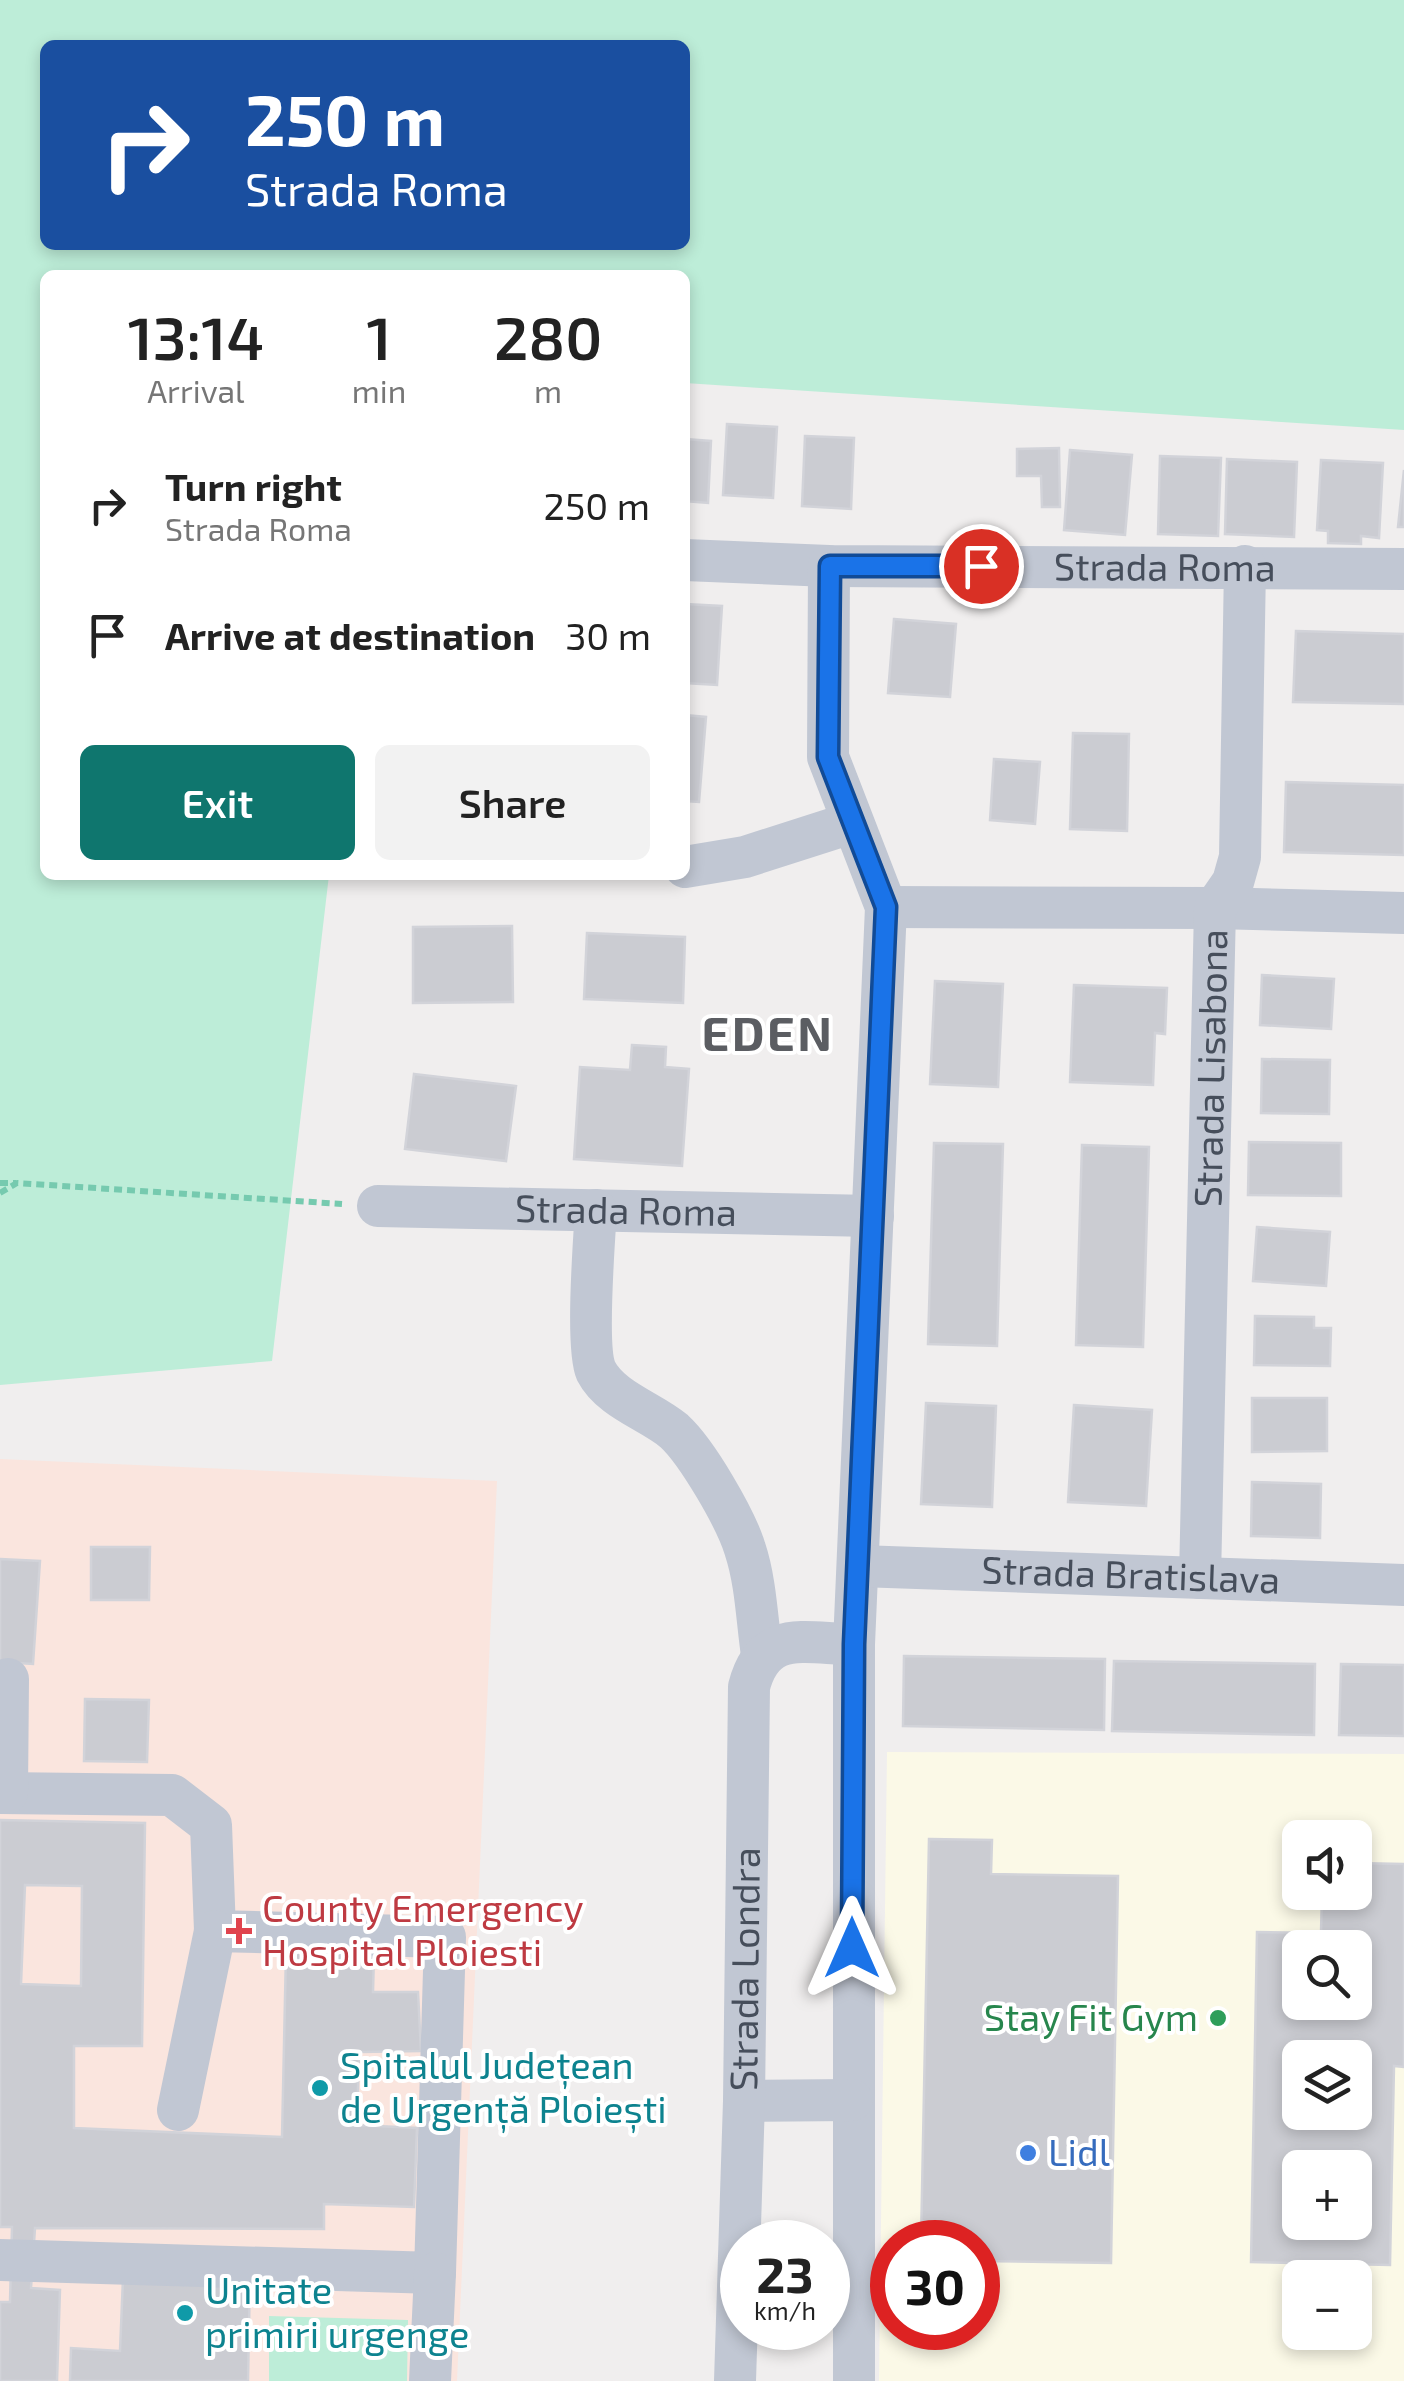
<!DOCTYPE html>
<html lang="en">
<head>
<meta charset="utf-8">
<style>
	body { margin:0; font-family:"Exo 2",sans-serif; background:#f2f2f2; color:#222; height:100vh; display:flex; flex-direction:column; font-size:38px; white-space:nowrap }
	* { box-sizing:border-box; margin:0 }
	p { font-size:32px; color:#767676 }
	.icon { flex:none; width:55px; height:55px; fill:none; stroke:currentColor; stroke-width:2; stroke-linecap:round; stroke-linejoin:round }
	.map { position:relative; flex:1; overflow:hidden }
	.sheet { position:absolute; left:40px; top:270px; width:650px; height:610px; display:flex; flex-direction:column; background:#fff; border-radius:15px; box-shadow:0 5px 15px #0003 }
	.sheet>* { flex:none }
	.top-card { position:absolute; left:40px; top:40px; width:650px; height:210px; border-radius:15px; box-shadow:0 5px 15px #0003; background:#1a4fa0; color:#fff; overflow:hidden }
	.tools { position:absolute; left:1282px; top:1820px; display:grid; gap:20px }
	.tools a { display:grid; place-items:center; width:90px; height:90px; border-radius:15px; background:#fff; box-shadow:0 5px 15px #0003; font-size:50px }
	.speed { position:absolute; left:720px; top:2220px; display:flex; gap:20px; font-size:50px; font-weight:700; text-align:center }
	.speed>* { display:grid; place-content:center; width:130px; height:130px; border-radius:50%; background:#fff; box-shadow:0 5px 15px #0003; line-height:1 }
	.speed small { font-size:25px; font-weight:400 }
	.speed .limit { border:15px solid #d22; background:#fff; color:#111 }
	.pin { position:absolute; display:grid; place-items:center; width:85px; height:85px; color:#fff; margin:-42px; border:5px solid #fff; border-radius:50%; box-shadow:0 2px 10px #0007 }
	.me { position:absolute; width:110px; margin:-55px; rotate:0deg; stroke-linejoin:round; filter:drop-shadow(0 0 8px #0008) }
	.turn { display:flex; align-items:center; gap:35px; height:210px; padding:0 40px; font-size:45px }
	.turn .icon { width:130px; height:130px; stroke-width:2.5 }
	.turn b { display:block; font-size:70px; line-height:85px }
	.eta { display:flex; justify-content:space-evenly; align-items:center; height:170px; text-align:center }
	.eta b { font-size:60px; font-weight:600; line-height:70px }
	.cta { display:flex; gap:20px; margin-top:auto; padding:20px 40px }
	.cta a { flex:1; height:115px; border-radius:15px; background:#0f766e; color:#fff; font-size:40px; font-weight:600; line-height:115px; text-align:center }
	.cta a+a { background:#f2f2f2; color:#222 }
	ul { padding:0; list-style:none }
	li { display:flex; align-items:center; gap:30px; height:130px; padding:0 40px }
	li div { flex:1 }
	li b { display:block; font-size:38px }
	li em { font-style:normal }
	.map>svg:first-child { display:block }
	.commercial { fill:#fbf9e7; fill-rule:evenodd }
	.medical { fill:#fae5de }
	.green { fill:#bdedd8; fill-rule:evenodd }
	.building { fill:#cbccd2; stroke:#d2d3d9; stroke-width:2.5; fill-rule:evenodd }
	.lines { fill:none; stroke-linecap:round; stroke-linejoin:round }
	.path { stroke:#76caaf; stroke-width:6; stroke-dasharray:8 5; stroke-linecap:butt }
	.minor { stroke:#c1c7d3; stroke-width:42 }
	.route-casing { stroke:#114b97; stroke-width:25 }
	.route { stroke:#1a73e8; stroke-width:18 }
	.health-dot { fill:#e0444e; stroke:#fff; stroke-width:4 }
	.leisure-dot { fill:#2e9e5b; stroke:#fff; stroke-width:4 }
	.culture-dot { fill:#0f9aa8; stroke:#fff; stroke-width:4 }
	.shop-dot { fill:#3f7fe0; stroke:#fff; stroke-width:4 }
	.labels { text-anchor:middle; stroke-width:8; stroke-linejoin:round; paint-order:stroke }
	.street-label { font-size:38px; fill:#464e5b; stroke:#fff }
	.health-label { font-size:38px; fill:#be3a42; stroke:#fff; text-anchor:start }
	.leisure-label { font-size:38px; fill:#27864d; stroke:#fff; text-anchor:end }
	.culture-label { font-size:38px; fill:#0d838f; stroke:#fff; text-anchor:start }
	.shop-label { font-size:38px; fill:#366cbe; stroke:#fff; text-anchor:start }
	.district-label { font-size:48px; font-weight:bold; letter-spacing:2.5px; fill:#5b5d62; stroke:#fff }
</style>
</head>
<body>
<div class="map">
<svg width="1404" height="2381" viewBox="0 0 1404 2381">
	<rect width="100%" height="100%" fill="#f0eeee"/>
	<path class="commercial" d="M 887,1752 L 1404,1754 L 1404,2381 L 879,2381 ZM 1300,1838 L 1355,1838 L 1355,1892 L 1300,1892 ZM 1300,1948 L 1355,1948 L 1355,2002 L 1300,2002 ZM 1300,2058 L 1355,2058 L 1355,2112 L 1300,2112 ZM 1300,2168 L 1355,2168 L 1355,2222 L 1300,2222 ZM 892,2242 L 978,2242 L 978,2328 L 892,2328 ZM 1300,2278 L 1355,2278 L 1355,2332 L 1300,2332 Z"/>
	<path class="medical" d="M 0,1459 L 497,1481 L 457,2381 L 0,2381 Z"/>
	<path class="green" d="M 0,0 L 1404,0 L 1404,430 L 685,383 L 685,275 L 45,275 L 45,875 L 329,875 L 272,1361 L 0,1385 ZM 45,45 L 685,45 L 685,245 L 45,245 Z
		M 269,2316 L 408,2320 L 407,2381 L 269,2381 Z"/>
	<path class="building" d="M 727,424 L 777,427 L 773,498 L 723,495 Z
		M 805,436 L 854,438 L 851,509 L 802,506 Z
		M 685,439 L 711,441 L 708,503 L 685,501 Z
		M 1059,448 L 1060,507 L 1042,507 L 1041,476 L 1017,476 L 1017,449 Z
		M 1070,450 L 1132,455 L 1125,535 L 1064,530 Z
		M 1160,456 L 1221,458 L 1218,536 L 1158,534 Z
		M 1227,459 L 1297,462 L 1294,537 L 1225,534 Z
		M 1321,460 L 1383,463 L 1379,538 L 1361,536 L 1361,544 L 1328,543 L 1328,531 L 1317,530 Z
		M 1404,470 L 1404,527 L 1398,527 Z
		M 685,604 L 722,606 L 717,685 L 685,683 Z
		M 894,619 L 956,624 L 950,697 L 888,693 Z
		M 1296,631 L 1404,634 L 1404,704 L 1293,702 Z
		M 685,715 L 706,717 L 699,802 L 685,801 Z
		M 1073,733 L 1129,734 L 1127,831 L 1070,829 Z
		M 994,759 L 1040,762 L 1035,824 L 990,820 Z
		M 1286,782 L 1404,785 L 1404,855 L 1284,852 Z
		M 512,926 L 513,1002 L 413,1003 L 413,927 Z
		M 587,933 L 685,937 L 683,1003 L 584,999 Z
		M 1262,975 L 1334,979 L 1331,1029 L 1260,1025 Z
		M 935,981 L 1003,984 L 998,1087 L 930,1084 Z
		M 1074,985 L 1167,988 L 1165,1034 L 1155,1033 L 1153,1085 L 1070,1082 Z
		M 632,1045 L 666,1047 L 665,1067 L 689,1069 L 682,1166 L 574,1159 L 580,1067 L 630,1070 Z
		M 1262,1059 L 1330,1060 L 1329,1114 L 1261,1113 Z
		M 414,1074 L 516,1086 L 506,1161 L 405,1149 Z
		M 1249,1142 L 1341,1143 L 1341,1196 L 1248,1195 Z
		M 934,1143 L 1003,1144 L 997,1346 L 928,1344 Z
		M 1082,1145 L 1149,1147 L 1143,1347 L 1076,1345 Z
		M 1257,1227 L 1330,1232 L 1326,1286 L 1253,1281 Z
		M 1255,1316 L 1314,1317 L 1314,1328 L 1331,1328 L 1330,1366 L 1254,1365 Z
		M 1252,1398 L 1327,1398 L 1327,1451 L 1252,1452 Z
		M 926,1403 L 996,1406 L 992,1507 L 921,1504 Z
		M 1074,1405 L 1152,1410 L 1146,1506 L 1068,1502 Z
		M 1252,1482 L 1321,1484 L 1320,1538 L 1251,1536 Z
		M 91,1547 L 150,1547 L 149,1600 L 91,1600 Z
		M 0,1559 L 40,1561 L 33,1664 L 0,1662 Z
		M 904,1656 L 1105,1659 L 1104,1730 L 903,1726 Z
		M 1114,1661 L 1315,1664 L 1314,1735 L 1112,1731 Z
		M 1341,1664 L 1404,1665 L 1404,1736 L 1339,1735 Z
		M 85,1699 L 149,1700 L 147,1762 L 84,1761 Z
		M 0,1820 L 145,1823 L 142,2046 L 74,2046 L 74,2128 L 282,2137 L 286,1953 L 374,1955 L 373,1992 L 418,1992 L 421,2051 L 359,2052 L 357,2125 L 417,2128 L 414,2207 L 324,2204 L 324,2229 L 35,2228 L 31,2288 L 60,2290 L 57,2381 L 0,2381 L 0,2302 L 10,2302 L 12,2227 L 0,2227 ZM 25,1885 L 82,1886 L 81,1986 L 21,1984 Z
		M 929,1839 L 992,1840 L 991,1874 L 1118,1876 L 1111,2263 L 978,2261 L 978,2242 L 921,2242 Z
		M 1355,1863 L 1404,1864 L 1404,2067 L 1394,2066 L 1390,2265 L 1251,2262 L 1257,1932 L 1321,1933 L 1322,1892 L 1355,1892 ZM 1300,1948 L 1355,1948 L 1355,2002 L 1300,2002 ZM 1300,2058 L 1355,2058 L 1355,2112 L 1300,2112 ZM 1300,2168 L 1355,2168 L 1355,2222 L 1300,2222 Z
		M 250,2275 L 248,2381 L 70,2381 L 71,2348 L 120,2351 L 123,2278 Z"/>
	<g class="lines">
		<path class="path" d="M 0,1183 L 16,1183
			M 0,1193 L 17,1183 L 342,1204"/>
		<g class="minor">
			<path id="s1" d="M 685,560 L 829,566 L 1404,569"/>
			<path d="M 829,566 L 828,757 L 886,907 L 854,1644 L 854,2381"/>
			<path d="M 685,867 L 745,857 L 851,823"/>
			<path d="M 886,907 L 1215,908 L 1404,913"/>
			<path id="s2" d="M 378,1206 L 873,1216"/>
			<path d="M 596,1210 C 594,1240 586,1348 596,1371 C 611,1400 650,1411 674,1431 C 697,1452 736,1519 745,1549 C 756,1582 757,1621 762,1655"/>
			<path id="s3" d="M 859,1566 L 1404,1585"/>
			<path id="s4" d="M 1200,1578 L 1215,908 L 1233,882 L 1240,857 L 1245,566"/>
			<path d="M 0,1793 L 172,1795 L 211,1825 L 215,1931 L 445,1937 L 435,2273 L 0,2260"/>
			<path d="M 7,1793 L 8,1679"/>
			<path d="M 744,2101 L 852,2100"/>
			<path d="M 178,2110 L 215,1931"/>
			<path d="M 430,2381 L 435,2273"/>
			<path id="s5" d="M 735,2381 L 744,2101 L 749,1687 C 764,1628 805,1644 854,1644"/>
		</g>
	</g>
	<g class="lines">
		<defs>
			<path id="route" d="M 852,1948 L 854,1644 L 886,907 L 828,757 L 830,566 L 981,566"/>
		</defs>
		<use href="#route" class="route-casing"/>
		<use href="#route" class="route"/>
	</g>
	<path class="health-dot" d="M234 1916h10v10h10v10h-10v10h-10v-10h-10v-10h10z"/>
	<circle class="leisure-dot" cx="1218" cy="2018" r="10"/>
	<g class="culture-dot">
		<circle cx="320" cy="2088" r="10"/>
		<circle cx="185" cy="2313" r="10"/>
	</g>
	<circle class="shop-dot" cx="1028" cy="2153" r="10"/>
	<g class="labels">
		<g class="street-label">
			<text dy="13" stroke="none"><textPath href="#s1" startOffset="480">Strada Roma</textPath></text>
			<text dy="13" stroke="none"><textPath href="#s4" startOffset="510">Strada Lisabona</textPath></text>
			<text dy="13" stroke="none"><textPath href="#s2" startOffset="248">Strada Roma</textPath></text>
			<text dy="13" stroke="none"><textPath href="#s3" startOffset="272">Strada Bratislava</textPath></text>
			<text dy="13" stroke="none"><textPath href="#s5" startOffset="412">Strada Londra</textPath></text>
		</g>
		<g class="health-label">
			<text x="262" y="1922">County Emergency<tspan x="262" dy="44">Hospital Ploiesti</tspan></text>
		</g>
		<g class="leisure-label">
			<text x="1198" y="2031">Stay Fit Gym</text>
		</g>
		<g class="culture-label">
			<text x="340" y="2079">Spitalul Județean<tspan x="340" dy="44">de Urgență Ploiești</tspan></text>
			<text x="205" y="2304">Unitate<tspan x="205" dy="44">primiri urgenge</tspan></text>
		</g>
		<g class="shop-label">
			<text x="1048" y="2166">Lidl</text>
		</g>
		<g class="district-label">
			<text x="768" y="1051">EDEN</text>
		</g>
	</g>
</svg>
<div class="tools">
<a><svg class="icon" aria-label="sound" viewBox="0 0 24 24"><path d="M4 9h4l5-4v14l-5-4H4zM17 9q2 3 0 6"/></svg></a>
<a><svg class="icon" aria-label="search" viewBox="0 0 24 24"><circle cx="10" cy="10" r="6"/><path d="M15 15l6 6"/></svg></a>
<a><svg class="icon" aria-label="layers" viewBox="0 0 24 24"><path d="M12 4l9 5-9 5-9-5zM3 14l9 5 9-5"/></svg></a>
<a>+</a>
<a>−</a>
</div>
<div class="speed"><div>23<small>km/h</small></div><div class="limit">30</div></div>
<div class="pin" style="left:981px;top:566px;background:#d93025"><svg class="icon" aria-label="arrive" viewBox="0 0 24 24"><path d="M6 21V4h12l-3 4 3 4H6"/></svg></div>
<svg class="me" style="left:852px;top:1948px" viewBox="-20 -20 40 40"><path d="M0-17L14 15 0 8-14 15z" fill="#1a73e8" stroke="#fff" stroke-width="4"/></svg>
<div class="top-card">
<div class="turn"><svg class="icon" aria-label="right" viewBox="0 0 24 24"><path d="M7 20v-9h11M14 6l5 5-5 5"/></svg><div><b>250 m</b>Strada Roma</div></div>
</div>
<section class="sheet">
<div class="eta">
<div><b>13:14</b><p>Arrival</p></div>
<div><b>1</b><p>min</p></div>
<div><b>280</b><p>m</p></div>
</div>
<ul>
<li><svg class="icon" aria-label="right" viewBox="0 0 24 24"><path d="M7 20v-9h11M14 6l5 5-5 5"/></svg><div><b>Turn right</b><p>Strada Roma</p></div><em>250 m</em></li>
<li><svg class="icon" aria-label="arrive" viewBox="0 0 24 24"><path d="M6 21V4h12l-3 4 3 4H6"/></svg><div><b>Arrive at destination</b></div><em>30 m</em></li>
</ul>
<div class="cta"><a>Exit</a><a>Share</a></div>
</section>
</div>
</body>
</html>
